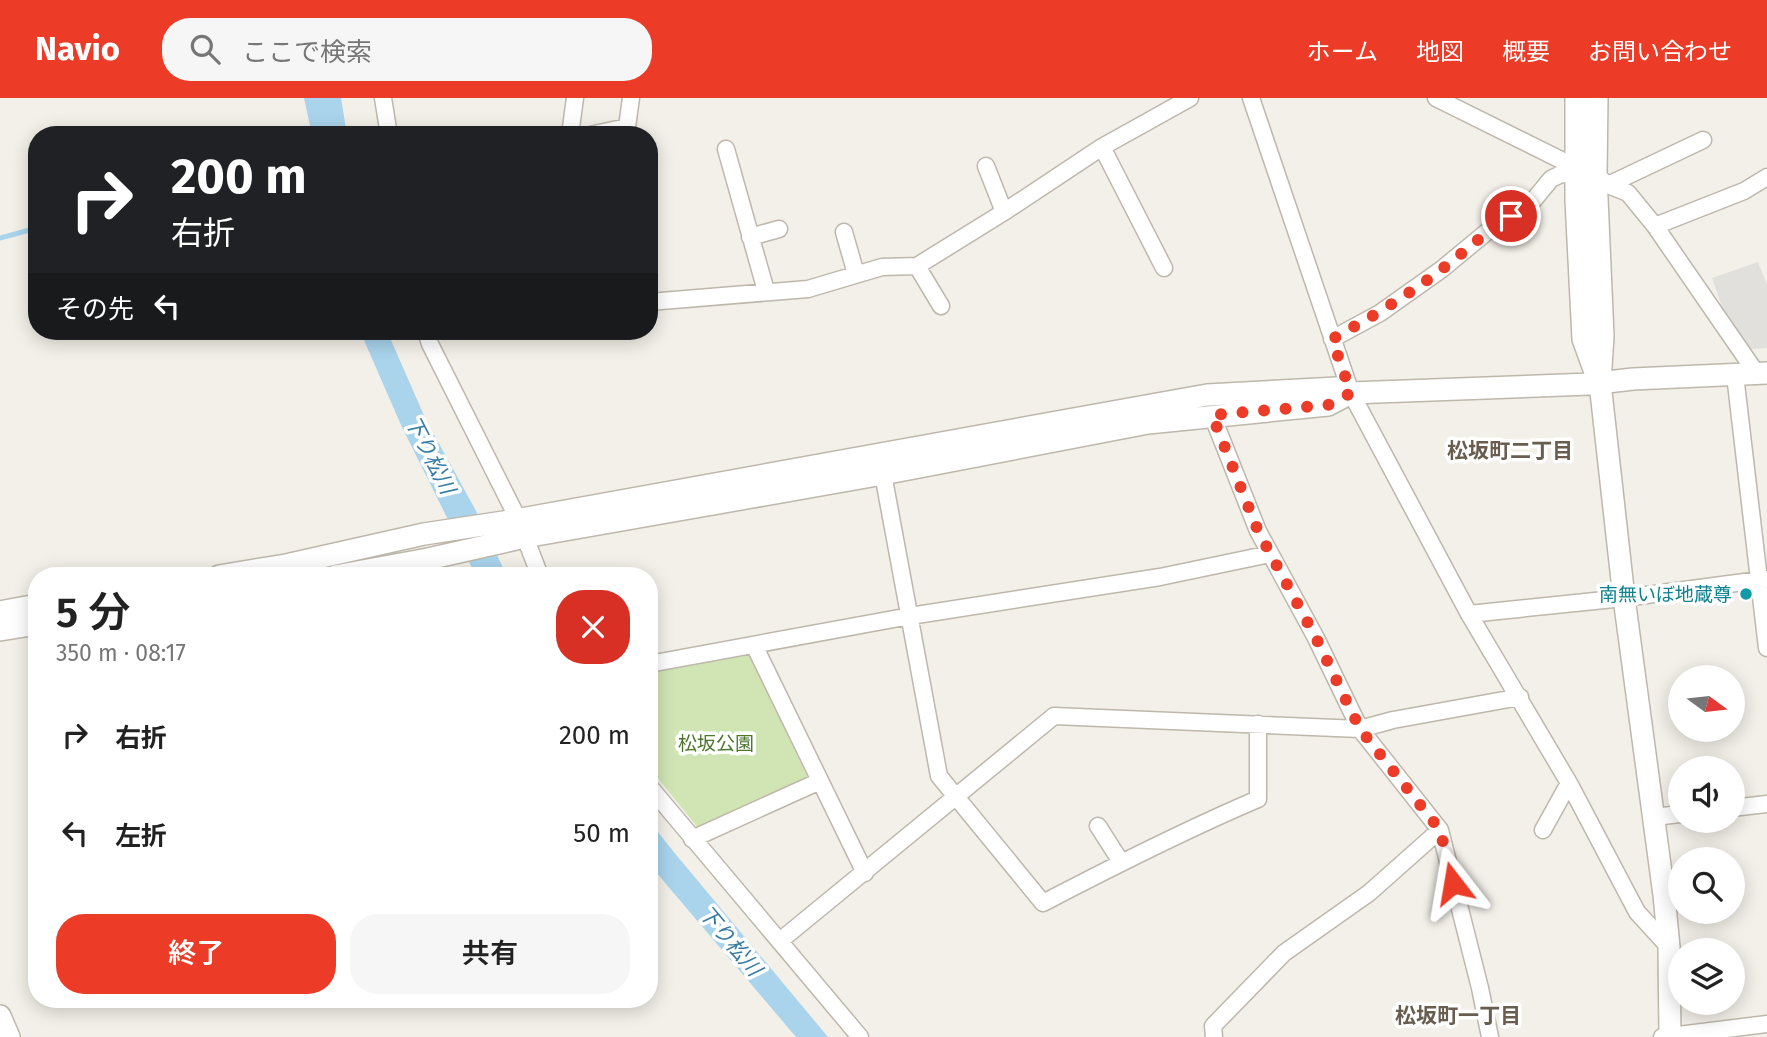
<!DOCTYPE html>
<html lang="ja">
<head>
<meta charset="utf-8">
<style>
	body { margin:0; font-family:"Fira Sans","Noto Sans JP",sans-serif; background:#f6f6f6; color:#222; height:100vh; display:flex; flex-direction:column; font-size:26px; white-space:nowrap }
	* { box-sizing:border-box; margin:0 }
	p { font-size:23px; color:#767676 }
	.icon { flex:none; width:38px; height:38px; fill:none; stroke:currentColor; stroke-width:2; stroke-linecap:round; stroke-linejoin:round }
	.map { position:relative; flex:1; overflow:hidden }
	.drawer { position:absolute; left:28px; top:469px; width:630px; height:441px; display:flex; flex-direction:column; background:#fff; border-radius:28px; box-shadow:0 4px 18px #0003 }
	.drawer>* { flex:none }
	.top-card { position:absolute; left:28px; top:28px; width:630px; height:214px; border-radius:28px; box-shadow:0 4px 18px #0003; background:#202124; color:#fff; overflow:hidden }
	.needle { width:46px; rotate:105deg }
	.tools { position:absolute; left:1668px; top:567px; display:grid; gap:14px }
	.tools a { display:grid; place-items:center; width:77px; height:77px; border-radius:50%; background:#fff; box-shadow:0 4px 18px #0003; font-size:35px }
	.pin { position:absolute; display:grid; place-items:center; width:60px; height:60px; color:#fff; margin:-30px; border:4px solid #fff; border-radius:50%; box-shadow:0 2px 7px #0007 }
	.me { position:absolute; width:77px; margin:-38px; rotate:346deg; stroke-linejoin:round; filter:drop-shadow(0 0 5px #0008) }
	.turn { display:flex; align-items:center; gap:24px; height:147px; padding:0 28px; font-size:32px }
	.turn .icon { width:91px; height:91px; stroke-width:2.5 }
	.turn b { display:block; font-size:49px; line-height:60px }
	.then { display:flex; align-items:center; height:66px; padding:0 28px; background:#0003; gap:14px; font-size:26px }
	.round { display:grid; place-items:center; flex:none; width:74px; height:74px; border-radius:28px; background:#f6f6f6 }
	.headline { display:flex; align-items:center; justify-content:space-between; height:119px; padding:0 28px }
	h1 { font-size:42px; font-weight:600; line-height:52px }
	.primary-button { display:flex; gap:14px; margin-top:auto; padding:14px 28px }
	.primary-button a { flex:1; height:80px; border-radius:28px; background:#ec3b27; color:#fff; font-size:28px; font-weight:600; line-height:80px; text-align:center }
	.primary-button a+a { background:#f6f6f6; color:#222 }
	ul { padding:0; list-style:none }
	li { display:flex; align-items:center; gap:21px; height:98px; padding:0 28px }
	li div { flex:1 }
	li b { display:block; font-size:26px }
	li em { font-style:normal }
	header { display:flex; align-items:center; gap:42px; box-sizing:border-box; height:98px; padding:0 35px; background:#ec3b27; color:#fff }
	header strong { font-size:33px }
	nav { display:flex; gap:38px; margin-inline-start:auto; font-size:24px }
	.search { width:490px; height:63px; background:#f6f6f6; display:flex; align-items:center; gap:18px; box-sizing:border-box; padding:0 24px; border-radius:28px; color:#767676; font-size:26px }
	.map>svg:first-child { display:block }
	.green { fill:#d1e5b4 }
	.parking { fill:#e2e0dd }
	.water { fill:#a9d4ec }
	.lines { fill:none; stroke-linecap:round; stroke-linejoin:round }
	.stream { stroke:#a9d4ec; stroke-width:5 }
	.minor-casing { stroke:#beb7ac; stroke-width:19 }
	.tertiary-casing { stroke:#beb7ac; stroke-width:24 }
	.minor { stroke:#fff; stroke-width:16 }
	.tertiary { stroke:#fff; stroke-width:21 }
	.route { stroke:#ec3b27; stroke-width:12; stroke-dasharray:0 21.6 }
	.culture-dot { fill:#0f9aa8; stroke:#fff; stroke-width:2.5 }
	.labels { text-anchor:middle; stroke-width:7; stroke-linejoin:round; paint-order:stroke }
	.culture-label { font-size:19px; fill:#0d838f; stroke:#fff; text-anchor:end }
	.park-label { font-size:19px; fill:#4c752e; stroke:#fff }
	.neighbourhood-label { font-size:21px; font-weight:bold; fill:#685d4f; stroke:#fff }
	.water-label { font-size:21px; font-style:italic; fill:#357aa4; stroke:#fff }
</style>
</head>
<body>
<header>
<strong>Navio</strong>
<div class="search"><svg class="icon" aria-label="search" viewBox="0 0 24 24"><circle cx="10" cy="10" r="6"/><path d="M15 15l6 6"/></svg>ここで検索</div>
<nav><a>ホーム</a><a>地図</a><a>概要</a><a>お問い合わせ</a></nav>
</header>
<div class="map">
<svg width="1767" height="939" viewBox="0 0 1767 939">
	<rect width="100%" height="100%" fill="#f3f0e9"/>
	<path class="green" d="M 749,557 L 809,682 L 699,731 L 656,678 L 649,666 L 649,574 Z"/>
	<path class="parking" d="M 1758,164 L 1767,187 L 1767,250 L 1750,251 L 1725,217 L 1712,180 Z"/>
	<path class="water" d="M 304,0 L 341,0 L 347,37 L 312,37 Z
		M 360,233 L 387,233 L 426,322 L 475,411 L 507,478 L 476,478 L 401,327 Z
		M 649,723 L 673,753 L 828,939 L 796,939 L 649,766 Z"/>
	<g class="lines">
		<path class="stream" d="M 0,140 L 37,130"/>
		<defs>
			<path id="minor" d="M 383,0 L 389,37
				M 1251,0 L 1351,295 L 1469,516 L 1569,685 L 1637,814 L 1669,849
				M 1436,0 L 1561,62 L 1596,77 L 1608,87 L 1628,95 L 1655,128 L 1757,276
				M 570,37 L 575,0
				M 590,37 L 627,29 L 631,0
				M 1102,49 L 1164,170
				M 726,51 L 766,193
				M 986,68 L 1004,114
				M 1608,87 L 1703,42
				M 1655,128 L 1744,93 L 1767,79
				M 844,134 L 856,176
				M 750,139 L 779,131
				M 917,168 L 941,208
				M 649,204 L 808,191 L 882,169 L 917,168 L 1004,114 L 1102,49 L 1190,0
				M 426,233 L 430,246 L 518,421 L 540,478
				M 1332,241 L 1380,215 L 1442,171 L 1494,128 L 1528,109 L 1551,81 L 1561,76 L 1586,77
				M 1735,277 L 1767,550
				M 1212,317 L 1258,433 L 1316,540 L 1360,631 L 1440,732 L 1480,890 L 1490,939
				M 883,376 L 939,678 L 1043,805 C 1114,768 1185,732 1258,701 L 1258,626
				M 1469,516 L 1624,500 L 1767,481
				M 754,547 L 865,775
				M 649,566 L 910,518 L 1160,479 L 1270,456
				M 649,688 L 860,939
				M 1732,710 L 1767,706
				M 1654,719 L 1680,716
				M 1098,728 L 1121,764
				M 1543,732 L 1569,685
				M 692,741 L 820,683
				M 781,842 L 1054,618 L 1360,631 L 1393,622 L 1520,599
				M 1214,939 L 1213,928 L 1284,855 L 1369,795 L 1440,732
				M 1662,939 L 1767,926"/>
			<path id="tertiary" d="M 1576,0 L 1576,102 L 1583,241 L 1596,277
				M 1597,0 L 1596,77 L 1603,238 L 1600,285 L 1624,500 L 1664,797 L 1669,849 L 1670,939
				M 219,478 L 286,467 L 424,436 L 510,423 L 1207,297 L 1337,290 L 1351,295 L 1590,286 L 1633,281 L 1767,275
				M 335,478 L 428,461 L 525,439 L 883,376 L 1148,325 L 1328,307 L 1351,295
				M 0,514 L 37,507
				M 0,532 L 37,526
				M 0,918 L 9,939"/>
		</defs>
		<use href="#minor" class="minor-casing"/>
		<use href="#tertiary" class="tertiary-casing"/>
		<use href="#minor" class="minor"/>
		<use href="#tertiary" class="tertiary"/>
	</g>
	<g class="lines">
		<path class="route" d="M 1453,785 L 1440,732 L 1360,631 L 1316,540 L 1258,433 L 1212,317 L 1328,307 L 1351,295 L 1332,241 C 1370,220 1407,198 1442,171 C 1465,154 1486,133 1511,118"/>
	</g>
	<circle class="culture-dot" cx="1746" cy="496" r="7"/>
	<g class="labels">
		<g class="culture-label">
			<text x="1732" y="503">南無いぼ地蔵尊</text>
		</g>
		<g class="park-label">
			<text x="716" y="652">松坂公園</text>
		</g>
		<g class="neighbourhood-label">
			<text x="1510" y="360">松坂町二丁目</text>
			<text x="1458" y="925">松坂町一丁目</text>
		</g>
		<g class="water-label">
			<text transform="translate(430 357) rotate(63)" y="7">下り松川</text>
			<text transform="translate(730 843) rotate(50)" y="7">下り松川</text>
		</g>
	</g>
</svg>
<div class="tools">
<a><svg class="needle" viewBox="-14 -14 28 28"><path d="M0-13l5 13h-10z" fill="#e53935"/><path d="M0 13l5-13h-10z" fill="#767676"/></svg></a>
<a><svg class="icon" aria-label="sound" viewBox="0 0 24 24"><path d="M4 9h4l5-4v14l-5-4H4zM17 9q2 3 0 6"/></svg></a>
<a><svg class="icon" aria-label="search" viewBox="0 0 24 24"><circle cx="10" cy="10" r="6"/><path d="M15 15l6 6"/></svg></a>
<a><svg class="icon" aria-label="layers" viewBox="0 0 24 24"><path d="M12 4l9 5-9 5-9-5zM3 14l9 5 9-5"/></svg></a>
</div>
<div class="pin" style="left:1511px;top:118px;background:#d93025"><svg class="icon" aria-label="arrive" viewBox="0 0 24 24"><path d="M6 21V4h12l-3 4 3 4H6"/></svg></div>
<svg class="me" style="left:1453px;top:785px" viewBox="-20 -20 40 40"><path d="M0-17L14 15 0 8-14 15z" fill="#ec3b27" stroke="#fff" stroke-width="4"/></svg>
<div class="top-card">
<div class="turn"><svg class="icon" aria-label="right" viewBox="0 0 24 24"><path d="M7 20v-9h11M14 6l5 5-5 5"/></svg><div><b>200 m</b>右折</div></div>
<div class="then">その先<svg class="icon" aria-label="left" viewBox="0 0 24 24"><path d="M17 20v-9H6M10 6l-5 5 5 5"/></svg></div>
</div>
<section class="drawer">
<div class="headline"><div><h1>5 分</h1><p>350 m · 08:17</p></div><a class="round" style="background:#d93025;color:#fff"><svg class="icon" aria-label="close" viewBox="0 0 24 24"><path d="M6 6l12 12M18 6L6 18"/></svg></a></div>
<ul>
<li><svg class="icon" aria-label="right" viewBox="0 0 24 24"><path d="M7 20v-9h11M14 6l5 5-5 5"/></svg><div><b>右折</b></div><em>200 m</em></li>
<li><svg class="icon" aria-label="left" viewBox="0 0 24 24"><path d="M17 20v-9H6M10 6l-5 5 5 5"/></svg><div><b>左折</b></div><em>50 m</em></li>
</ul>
<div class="primary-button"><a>終了</a><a>共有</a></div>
</section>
</div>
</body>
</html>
